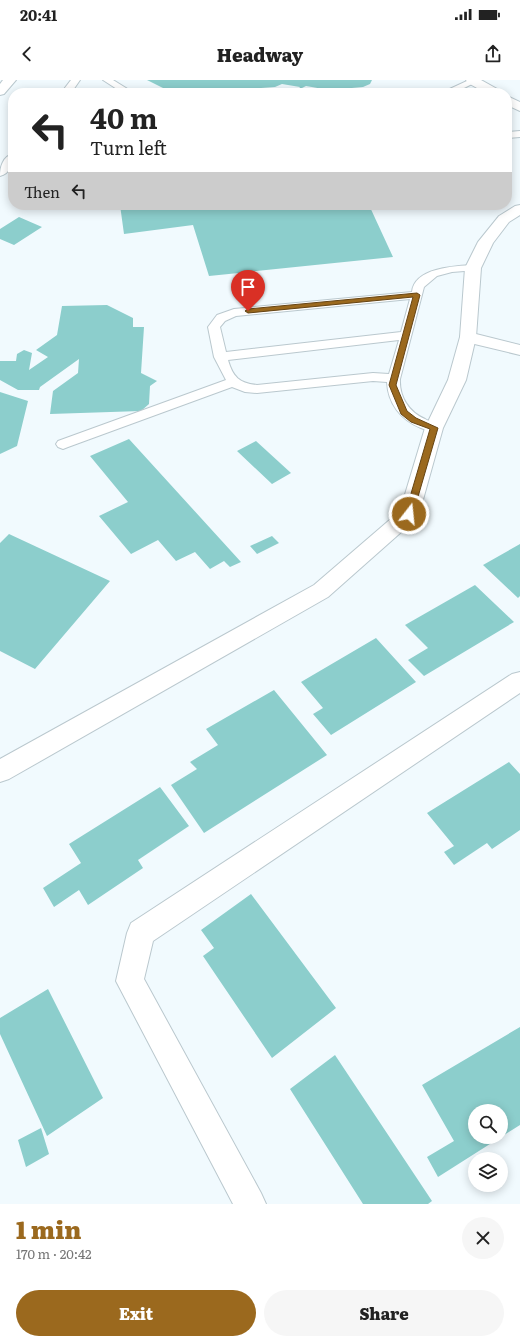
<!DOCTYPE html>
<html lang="en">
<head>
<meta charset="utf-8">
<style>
	body { margin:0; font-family:Literata,serif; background:#f6f6f6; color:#222; height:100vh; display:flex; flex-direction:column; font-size:15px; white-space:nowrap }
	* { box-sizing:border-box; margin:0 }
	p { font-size:13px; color:#767676 }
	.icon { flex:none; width:22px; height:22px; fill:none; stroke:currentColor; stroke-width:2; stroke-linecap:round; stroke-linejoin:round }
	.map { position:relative; height:1124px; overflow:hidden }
	.side { display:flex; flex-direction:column; background:#fff; flex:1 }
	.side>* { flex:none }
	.guide { position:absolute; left:8px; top:8px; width:504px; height:122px; border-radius:16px; box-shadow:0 2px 10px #0003; background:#fff; color:#222; overflow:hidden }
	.controls { position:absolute; left:468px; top:1024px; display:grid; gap:8px }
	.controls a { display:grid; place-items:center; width:40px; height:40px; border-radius:50%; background:#fff; box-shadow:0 2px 10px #0003; font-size:20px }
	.pin { position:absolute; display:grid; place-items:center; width:34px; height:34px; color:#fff; margin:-41px -17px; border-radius:50% 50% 50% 0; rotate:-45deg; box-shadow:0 0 4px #0007 }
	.pin .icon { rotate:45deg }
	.me { position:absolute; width:44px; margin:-22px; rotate:16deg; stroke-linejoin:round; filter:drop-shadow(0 0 3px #0008) }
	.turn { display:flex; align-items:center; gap:14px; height:84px; padding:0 16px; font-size:18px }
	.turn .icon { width:52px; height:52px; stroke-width:2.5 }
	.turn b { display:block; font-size:28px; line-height:34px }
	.then { display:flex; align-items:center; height:38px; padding:0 16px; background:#0003; gap:8px; font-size:15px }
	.round { display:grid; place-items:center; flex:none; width:42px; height:42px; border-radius:21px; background:#f6f6f6 }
	.summary { display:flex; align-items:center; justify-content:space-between; height:68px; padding:0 16px }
	h1 { font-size:24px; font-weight:800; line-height:30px; color:#9b691e }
	.cta { display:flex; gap:8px; margin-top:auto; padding:8px 16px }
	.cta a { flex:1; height:46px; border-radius:24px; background:#9b691e; color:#fff; font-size:16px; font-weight:800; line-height:46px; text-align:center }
	.cta a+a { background:#f6f6f6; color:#222 }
	.status { display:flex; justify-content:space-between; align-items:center; height:28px; padding:0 20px; background:#fff; direction:ltr }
	.status svg { height:11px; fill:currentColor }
	header { display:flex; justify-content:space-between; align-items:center; height:52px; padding:0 16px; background:#fff; font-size:18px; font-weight:800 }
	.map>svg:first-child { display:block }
	.building { fill:#8ccecc; fill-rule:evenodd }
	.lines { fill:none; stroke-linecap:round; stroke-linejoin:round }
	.service-casing { stroke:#bac8ce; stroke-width:2 }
	.minor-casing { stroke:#bac8ce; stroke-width:2 }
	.tertiary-casing { stroke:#bac8ce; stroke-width:2 }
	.service { fill:#fff; fill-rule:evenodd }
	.minor { fill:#fff; fill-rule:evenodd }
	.tertiary { fill:#fff; fill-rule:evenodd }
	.route { fill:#9b691e; stroke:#654414 }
</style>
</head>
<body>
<div class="status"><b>20:41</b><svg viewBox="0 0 49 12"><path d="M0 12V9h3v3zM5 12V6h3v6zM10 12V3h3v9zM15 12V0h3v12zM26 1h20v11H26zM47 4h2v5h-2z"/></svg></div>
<header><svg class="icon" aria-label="back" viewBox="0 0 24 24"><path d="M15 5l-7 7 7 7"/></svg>Headway<svg class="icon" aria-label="share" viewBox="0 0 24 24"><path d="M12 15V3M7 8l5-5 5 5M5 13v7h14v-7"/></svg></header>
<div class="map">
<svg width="520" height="1124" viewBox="0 0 520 1124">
	<rect width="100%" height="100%" fill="#f1fafe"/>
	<path class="building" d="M 147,0 L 372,0 L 370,4 L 363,7 L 329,10 L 306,6 L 298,10 L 300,7 L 282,4 L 275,7 L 247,9 L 244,13 L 173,13 Z
		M 120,125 L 369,125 L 393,177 L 209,196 L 193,145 L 124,154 Z
		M 19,137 L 42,147 L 14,165 L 0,159 L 0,149 Z
		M 107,225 L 133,238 L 133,247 L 144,247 L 141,293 L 157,301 L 150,306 L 149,324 L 141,331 L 50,334 L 53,311 L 78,293 L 79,279 L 40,307 L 39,310 L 18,310 L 0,300 L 0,281 L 16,281 L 17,274 L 24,270 L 32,273 L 29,290 L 48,277 L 36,270 L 57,255 L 62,226 Z
		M 0,312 L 28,321 L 17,366 L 0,374 Z
		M 129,359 L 241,482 L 230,487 L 224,481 L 210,489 L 195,472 L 176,481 L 158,460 L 131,474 L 99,436 L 128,422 L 90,376 Z
		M 256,361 L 291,393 L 272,404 L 237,371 Z
		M 9,454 L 110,501 L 35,589 L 0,571 L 0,463 Z
		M 272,456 L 279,463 L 257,474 L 250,466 Z
		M 520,464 L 520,516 L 518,518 L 483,485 Z
		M 475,505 L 514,542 L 424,596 L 408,580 L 428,568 L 405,545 Z
		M 376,558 L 416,602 L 331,655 L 313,634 L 323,628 L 301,602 Z
		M 274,610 L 327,675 L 204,753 L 171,705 L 197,689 L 190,682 L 218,665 L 206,649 Z
		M 509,682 L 520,694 L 520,750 L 492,769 L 487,763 L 454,785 L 444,772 L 454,766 L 427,733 Z
		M 160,707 L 189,746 L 138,780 L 143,788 L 88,825 L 79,810 L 54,827 L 43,808 L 81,783 L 69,764 Z
		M 251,814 L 336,928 L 272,978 L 203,876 L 214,868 L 201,850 Z
		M 48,909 L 103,1018 L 47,1056 L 0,954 L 0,938 Z
		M 520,947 L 520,1045 L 438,1097 L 427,1077 L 454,1061 L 422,1005 ZM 475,1031 L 501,1031 L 501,1057 L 475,1057 Z
		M 335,975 L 432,1121 L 428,1124 L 363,1124 L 290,1009 Z
		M 41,1048 L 49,1074 L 26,1087 L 18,1060 Z"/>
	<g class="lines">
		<defs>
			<path id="service" d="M 71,0 L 80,0 L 71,13 L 61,13 Z
				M 103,0 L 113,0 L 134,13 L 123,13 Z
				M 469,0 L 478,1 L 454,13 L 441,13 Z
				M 520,51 L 520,57 L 507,58 L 507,52 Z
				M 13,74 C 13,83 10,94 0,96 C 0,87 3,76 13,74 Z
				M 473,185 L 477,186 L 479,188 L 477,190 L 452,192 L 437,196 L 424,207 L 400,299 C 399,317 409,332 425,339 C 430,342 437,343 441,348 L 439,351 C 432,353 427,350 421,348 C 401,340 388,324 387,302 L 373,301 L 257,313 L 245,312 L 232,307 L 68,367 L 63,369 L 58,367 L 56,364 L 58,361 L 226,300 L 214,277 L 208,247 L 217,235 L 234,229 L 412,212 C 414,188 454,186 473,185 ZM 410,219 L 401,252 L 226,272 L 220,247 L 225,241 L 236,236 ZM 399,260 L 389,294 L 373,293 L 257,305 C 239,303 233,297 228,280 Z"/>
			<path id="minor" d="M 466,0 L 481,0 L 499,10 L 501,13 L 486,13 L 468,3 Z
				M 507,16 L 520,22 L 520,31 L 507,25 Z
				M 468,252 L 520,265 L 520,275 L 462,261 L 460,257 L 462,253 Z
				M 520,592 L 520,613 L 153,861 L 144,899 L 261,1113 L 266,1124 L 233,1124 L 116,901 L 127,853 L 131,843 L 512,594 Z"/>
			<path id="tertiary" d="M 3,0 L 16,0 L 4,14 L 0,15 L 0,4 Z
				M 520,125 L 520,135 L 509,142 L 493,163 L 481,188 L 476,257 L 466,300 L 443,348 L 419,434 L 416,439 L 328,517 L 9,699 L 0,702 L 0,679 L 314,505 L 400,431 L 425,348 L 448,300 L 460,257 L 465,188 L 478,162 L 499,136 L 515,126 Z"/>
		</defs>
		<use href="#service" class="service-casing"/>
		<use href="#minor" class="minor-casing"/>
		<use href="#tertiary" class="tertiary-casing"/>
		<use href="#service" class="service"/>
		<use href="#minor" class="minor"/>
		<use href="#tertiary" class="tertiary"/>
	</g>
	<path class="route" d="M 417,213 L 420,215 L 396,305 L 407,331 L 416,338 L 438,348 L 413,434 L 409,437 L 405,434 L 430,349 L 411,342 L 401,334 L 389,305 L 413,217 L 248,233 L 245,231 L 248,229 Z"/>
</svg>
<div class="controls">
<a><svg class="icon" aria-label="search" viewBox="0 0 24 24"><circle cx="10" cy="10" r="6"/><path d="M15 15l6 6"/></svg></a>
<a><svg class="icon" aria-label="layers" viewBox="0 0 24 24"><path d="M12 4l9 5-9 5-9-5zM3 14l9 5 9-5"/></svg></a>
</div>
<div class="pin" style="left:248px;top:231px;background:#d93025"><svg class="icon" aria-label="arrive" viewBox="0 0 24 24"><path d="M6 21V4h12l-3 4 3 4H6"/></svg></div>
<svg class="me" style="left:409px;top:434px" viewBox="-20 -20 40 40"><circle r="17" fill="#9b691e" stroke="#fff" stroke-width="3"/><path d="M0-11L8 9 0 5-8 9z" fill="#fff"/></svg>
<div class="guide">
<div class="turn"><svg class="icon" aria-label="left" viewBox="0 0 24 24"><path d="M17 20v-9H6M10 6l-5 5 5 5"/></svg><div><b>40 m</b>Turn left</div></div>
<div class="then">Then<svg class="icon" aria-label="left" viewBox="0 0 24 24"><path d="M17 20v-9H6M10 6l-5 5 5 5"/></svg></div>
</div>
</div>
<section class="side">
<div class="summary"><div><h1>1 min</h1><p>170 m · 20:42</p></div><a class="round"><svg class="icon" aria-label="close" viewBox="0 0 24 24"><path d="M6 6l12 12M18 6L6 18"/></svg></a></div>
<div class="cta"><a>Exit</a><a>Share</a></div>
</section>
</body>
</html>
